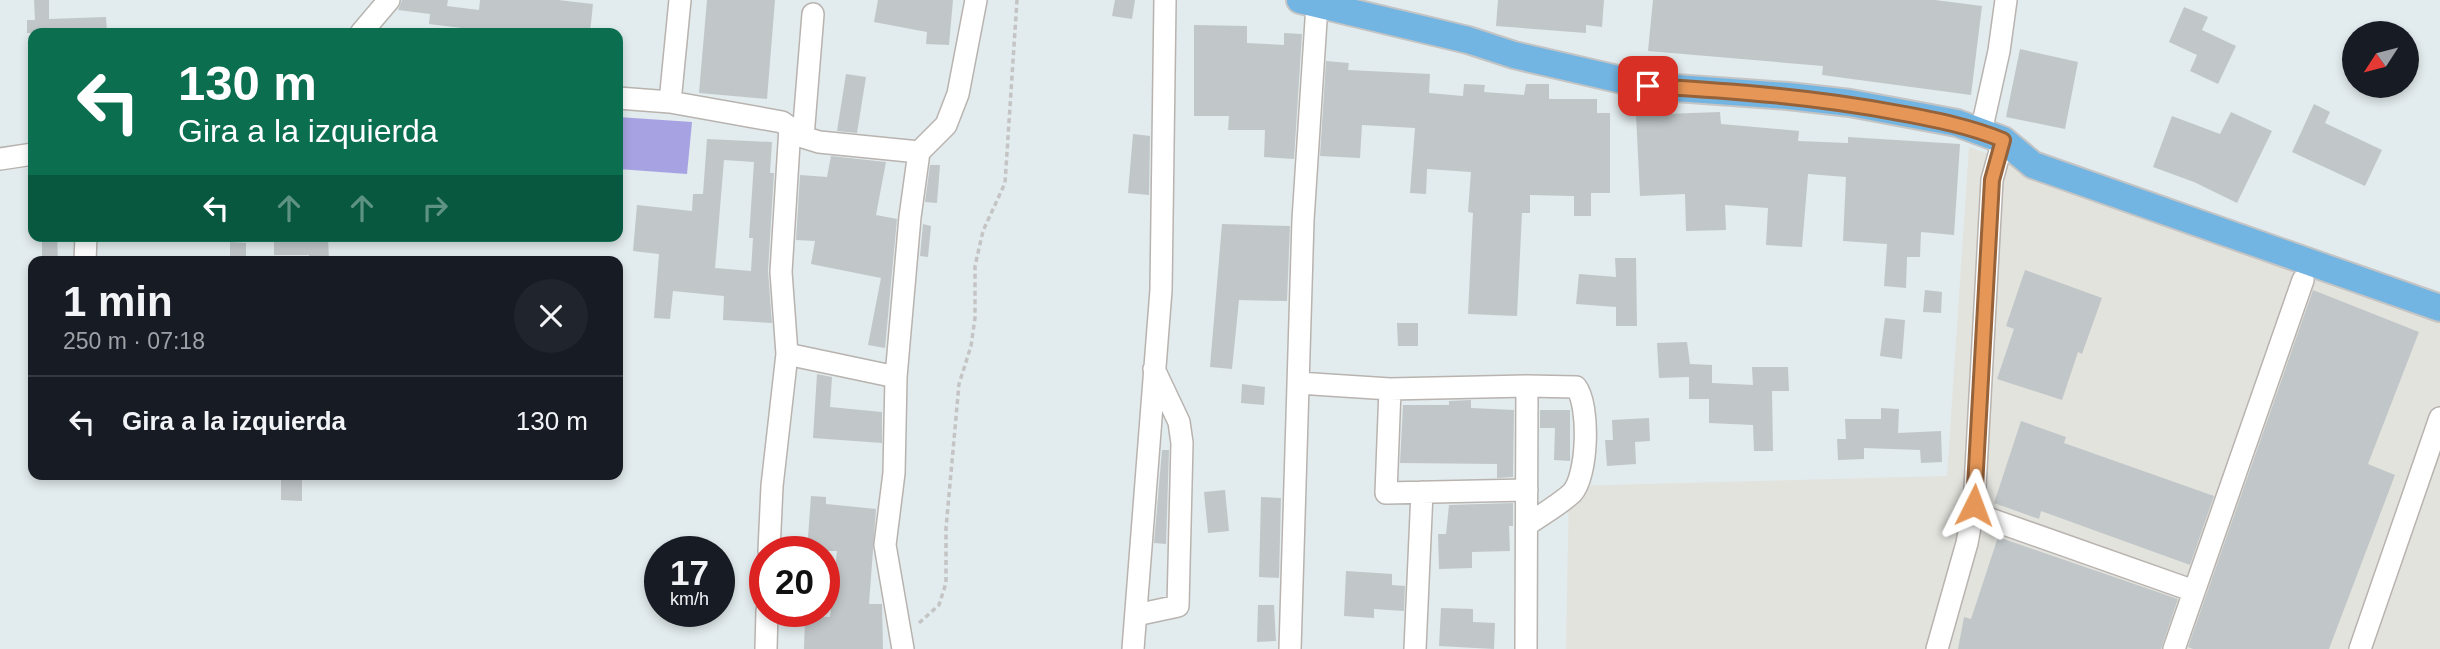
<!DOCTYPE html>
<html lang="es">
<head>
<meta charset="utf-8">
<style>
	body { margin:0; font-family:Helvetica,sans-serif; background:#20242c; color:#f1f3f6; height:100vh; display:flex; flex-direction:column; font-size:26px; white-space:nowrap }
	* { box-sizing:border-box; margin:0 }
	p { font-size:23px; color:#9ea1a6 }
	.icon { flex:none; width:38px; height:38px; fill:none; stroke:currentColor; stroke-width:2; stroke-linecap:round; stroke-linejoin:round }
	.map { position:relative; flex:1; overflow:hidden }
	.drawer { position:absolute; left:28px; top:256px; width:595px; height:224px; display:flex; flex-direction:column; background:#171b24; border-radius:14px; box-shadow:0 4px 10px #0003 }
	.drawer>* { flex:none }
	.banner { position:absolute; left:28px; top:28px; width:595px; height:214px; border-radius:14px; box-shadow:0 4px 10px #0003; background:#0b6e4f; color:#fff; overflow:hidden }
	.needle { width:46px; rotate:234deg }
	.fabs { position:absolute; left:2342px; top:21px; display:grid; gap:14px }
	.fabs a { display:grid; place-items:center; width:77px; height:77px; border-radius:50%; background:#171b24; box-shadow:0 4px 10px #0003; font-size:35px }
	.speed { position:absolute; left:644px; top:536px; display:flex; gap:14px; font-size:35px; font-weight:700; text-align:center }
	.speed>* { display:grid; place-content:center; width:91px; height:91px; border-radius:50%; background:#171b24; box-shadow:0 4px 10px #0003; line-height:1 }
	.speed small { font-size:18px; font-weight:400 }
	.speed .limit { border:10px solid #d22; background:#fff; color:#111 }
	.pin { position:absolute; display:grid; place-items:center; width:60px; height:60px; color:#fff; margin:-30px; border-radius:14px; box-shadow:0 4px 10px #0006 }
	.me { position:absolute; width:77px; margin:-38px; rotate:3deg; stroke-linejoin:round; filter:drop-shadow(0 0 5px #0008) }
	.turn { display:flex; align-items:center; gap:24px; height:147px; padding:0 35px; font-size:32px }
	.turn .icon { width:91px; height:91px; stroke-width:2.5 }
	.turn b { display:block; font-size:49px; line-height:60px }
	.lanes { display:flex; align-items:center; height:66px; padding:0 35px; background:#0003; justify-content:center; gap:35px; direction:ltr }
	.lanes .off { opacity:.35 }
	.round { display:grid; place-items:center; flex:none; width:74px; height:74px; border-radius:37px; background:#20242c }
	.overview { display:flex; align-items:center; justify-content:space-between; height:119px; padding:0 35px }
	h1 { font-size:42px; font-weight:700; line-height:52px }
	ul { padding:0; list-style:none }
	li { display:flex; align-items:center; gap:21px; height:91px; padding:0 35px; border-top:2px solid #363941 }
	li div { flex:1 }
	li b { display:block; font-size:26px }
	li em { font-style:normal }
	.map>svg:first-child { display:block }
	.industrial { fill:#e3e3de }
	.pitch { fill:#a7a3e3 }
	.building { fill:#c1c7c9; fill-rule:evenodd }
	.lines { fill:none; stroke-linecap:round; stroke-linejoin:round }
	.minor-casing { stroke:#b8b3af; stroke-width:24 }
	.major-casing { stroke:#c4c4c4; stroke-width:30 }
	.path { stroke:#c4c4c4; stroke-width:3.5; stroke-dasharray:5 3.5; stroke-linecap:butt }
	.minor { stroke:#fff; stroke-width:21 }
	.major { stroke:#73b5e2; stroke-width:26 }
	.route-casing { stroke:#966239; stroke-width:18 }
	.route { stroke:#e69757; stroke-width:12 }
</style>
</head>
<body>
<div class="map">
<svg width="2440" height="649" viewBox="0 0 2440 649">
	<rect width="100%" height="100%" fill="#e2ebed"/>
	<path class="industrial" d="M 1969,147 L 2440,318 L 2440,649 L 1566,649 L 1569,486 L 1947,476 Z"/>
	<path class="pitch" d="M 618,117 L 692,122 L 687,174 L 618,169 Z"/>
	<path class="building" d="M 34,0 L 49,0 L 49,19 L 106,17 L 107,33 L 27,33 L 27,20 L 35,20 Z
		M 402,0 L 448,0 L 447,6 L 479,10 L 480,0 L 558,0 L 593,4 L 590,33 L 478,33 L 478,30 L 429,24 L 430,14 L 398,10 Z
		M 707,0 L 775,0 L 767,99 L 699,93 Z
		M 878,0 L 953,0 L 949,45 L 926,44 L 927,32 L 874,22 Z
		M 1115,0 L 1135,0 L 1132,19 L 1112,16 Z
		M 1498,0 L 1604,0 L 1602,27 L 1586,25 L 1586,33 L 1496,26 Z
		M 1653,0 L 1935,0 L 1982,6 L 1971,95 L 1822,75 L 1823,66 L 1648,51 Z
		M 2184,7 L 2208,17 L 2202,30 L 2236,46 L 2218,84 L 2190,71 L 2197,55 L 2169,42 Z
		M 1194,25 L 1247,26 L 1247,43 L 1284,45 L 1284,33 L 1302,34 L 1294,159 L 1264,157 L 1265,130 L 1228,130 L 1229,116 L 1194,116 Z
		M 2020,49 L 2078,62 L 2065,129 L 2006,117 Z
		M 1326,61 L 1349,63 L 1348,70 L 1430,74 L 1429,93 L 1463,96 L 1464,84 L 1485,85 L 1484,92 L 1524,95 L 1526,84 L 1549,84 L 1549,99 L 1597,99 L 1597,113 L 1610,113 L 1610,193 L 1591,193 L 1591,216 L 1574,216 L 1574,196 L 1530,195 L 1530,213 L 1522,213 L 1517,316 L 1468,314 L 1473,213 L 1468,212 L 1471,172 L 1427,169 L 1426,194 L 1410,193 L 1415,128 L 1362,125 L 1360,158 L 1320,156 Z
		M 846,74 L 866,77 L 857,133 L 837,131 Z
		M 2314,104 L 2330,112 L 2325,123 L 2382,150 L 2365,186 L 2292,152 Z
		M 1720,112 L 1721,124 L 1799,131 L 1798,141 L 1848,143 L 1848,137 L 1960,144 L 1954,235 L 1921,232 L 1920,257 L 1907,257 L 1906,288 L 1884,286 L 1887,244 L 1843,241 L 1846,177 L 1808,174 L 1802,247 L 1766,245 L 1768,208 L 1725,205 L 1726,230 L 1686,231 L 1685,194 L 1640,196 L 1636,115 Z
		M 2231,112 L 2272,131 L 2237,203 L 2194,182 L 2153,167 L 2172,116 L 2220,134 Z
		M 1133,134 L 1150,136 L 1149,195 L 1128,193 Z
		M 707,139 L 772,142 L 770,173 L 774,173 L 768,271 L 772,323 L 723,320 L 724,296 L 673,291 L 670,319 L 654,318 L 659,254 L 633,251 L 637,205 L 692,211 L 693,194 L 703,194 ZM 724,160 L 754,162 L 749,238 L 753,238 L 751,271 L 715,268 Z
		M 831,156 L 886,162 L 876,215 L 897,219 L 885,348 L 868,345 L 881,278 L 811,264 L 815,241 L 796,240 L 800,175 L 827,177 Z
		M 930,165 L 940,165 L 937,203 L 925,202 Z
		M 923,224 L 931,226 L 928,257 L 920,256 Z
		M 1222,224 L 1290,226 L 1287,301 L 1239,300 L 1232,369 L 1210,367 Z
		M 42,236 L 57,236 L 58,261 L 42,261 Z
		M 274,236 L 328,236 L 329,261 L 309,261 L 309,255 L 274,255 Z
		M 230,242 L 246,243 L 246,261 L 230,261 Z
		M 1615,258 L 1636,258 L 1637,326 L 1616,326 L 1616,307 L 1576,304 L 1579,274 L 1616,277 Z
		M 2025,270 L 2102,298 L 2082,354 L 2078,352 L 2062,400 L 1997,379 L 2014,329 L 2006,326 Z
		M 1925,290 L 1942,292 L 1941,313 L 1923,312 Z
		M 2313,290 L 2419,332 L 2368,464 L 2395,475 L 2329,649 L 2193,649 L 2188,647 Z
		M 1885,318 L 1905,320 L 1902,359 L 1880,356 Z
		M 1397,323 L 1418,323 L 1418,346 L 1398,346 Z
		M 1687,342 L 1690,364 L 1712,365 L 1712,383 L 1753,385 L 1752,367 L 1788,367 L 1789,391 L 1772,391 L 1773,451 L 1754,451 L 1753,425 L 1709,423 L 1709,399 L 1689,399 L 1689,377 L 1659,378 L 1657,343 Z
		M 817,374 L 832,377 L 830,407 L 882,412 L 882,443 L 813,438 Z
		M 1242,384 L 1265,387 L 1264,405 L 1241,403 Z
		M 1471,400 L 1471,408 L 1514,410 L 1513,477 L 1497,478 L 1497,464 L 1400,463 L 1403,405 L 1449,405 L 1449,401 Z
		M 1881,408 L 1899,409 L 1898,433 L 1941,431 L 1942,462 L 1921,463 L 1920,450 L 1864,448 L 1864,459 L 1838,460 L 1837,439 L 1846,439 L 1845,419 L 1881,419 Z
		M 1540,410 L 1570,410 L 1570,461 L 1554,460 L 1555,428 L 1540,428 Z
		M 1649,418 L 1650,441 L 1635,442 L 1636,464 L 1607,466 L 1605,440 L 1613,440 L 1612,420 Z
		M 2021,421 L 2066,437 L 2064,443 L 2214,496 L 2190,565 L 2041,511 L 2039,519 L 1994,503 Z
		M 1162,450 L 1169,450 L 1166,544 L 1154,543 Z
		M 281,474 L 302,474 L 302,501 L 281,500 Z
		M 1225,490 L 1229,531 L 1208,533 L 1204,492 Z
		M 811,496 L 826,497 L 826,504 L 876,509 L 869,604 L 882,604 L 883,649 L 804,649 L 805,616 L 830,617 L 837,551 L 807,551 Z
		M 1261,497 L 1281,498 L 1279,578 L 1259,577 Z
		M 1513,503 L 1513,526 L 1509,526 L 1510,551 L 1472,552 L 1472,568 L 1439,569 L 1438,534 L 1446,534 L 1449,505 Z
		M 1998,537 L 2178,599 L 2161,649 L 1958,649 L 1964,617 L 1971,619 Z
		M 1346,571 L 1392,574 L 1392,585 L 1405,586 L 1404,611 L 1374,609 L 1374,618 L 1344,616 Z
		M 1258,605 L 1274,605 L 1276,641 L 1257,642 Z
		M 1441,608 L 1473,609 L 1473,622 L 1495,623 L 1494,649 L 1439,646 Z"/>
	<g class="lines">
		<defs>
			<path id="minor" d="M 361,33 L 389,0
				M 618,98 L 670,102 L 782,122 L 803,137 L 819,142 L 919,152
				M 670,102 L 680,0
				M 1981,132 L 1999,51 L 2006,0
				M 803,137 L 813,14
				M 0,159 L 33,154
				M 85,261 L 86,236
				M 787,354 L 896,377
				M 1298,383 L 1390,389 L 1527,386 L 1576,387 C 1590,405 1588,476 1572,493 C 1559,505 1541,515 1527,525
				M 1390,389 L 1386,493 L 1527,490
				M 1973,513 L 2194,591
				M 769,551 L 772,486 L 787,354 L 781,272 L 790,127
				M 1136,615 L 1178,606 L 1182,443 L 1179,422 L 1154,369
				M 766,649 L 767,611
				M 903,649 L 885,545 L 894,473 L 896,377 L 910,217 L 919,152 L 946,125 L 958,94 L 976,0
				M 1133,649 L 1161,290 L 1165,0
				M 1290,649 L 1303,220 L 1317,5
				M 1415,649 L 1422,492
				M 1526,649 L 1527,386
				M 1937,649 L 1967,543 L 1974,505 L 1992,180 L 2003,140
				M 2174,649 L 2303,280
				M 2360,649 L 2440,418"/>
			<path id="major" d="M 1300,0 L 1468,40 L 1514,55 L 1648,86 L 1788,96 L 1850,103 L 1957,123 L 2003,140 L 2033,165 L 2440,308"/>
		</defs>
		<use href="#minor" class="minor-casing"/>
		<use href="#major" class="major-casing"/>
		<path class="path" d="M 919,623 L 939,605 L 946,583 L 946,528 L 959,384 L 971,346 L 975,318 L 975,266 L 983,231 L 1005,183 L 1017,0"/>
		<use href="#minor" class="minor"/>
		<use href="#major" class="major"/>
	</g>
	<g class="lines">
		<defs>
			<path id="route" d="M 1648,86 C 1733,91 1816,97 1899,113 C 1937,120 1968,126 2003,140 L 1992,180 L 1974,505"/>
		</defs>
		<use href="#route" class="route-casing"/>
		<use href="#route" class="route"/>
	</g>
</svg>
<div class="fabs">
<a><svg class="needle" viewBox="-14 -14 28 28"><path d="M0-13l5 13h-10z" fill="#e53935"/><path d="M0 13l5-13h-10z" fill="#9ea1a6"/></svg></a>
</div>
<div class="speed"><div>17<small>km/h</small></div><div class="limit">20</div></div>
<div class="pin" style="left:1648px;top:86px;background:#d93025"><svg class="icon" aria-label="arrive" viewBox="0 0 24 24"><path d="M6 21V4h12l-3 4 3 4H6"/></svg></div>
<svg class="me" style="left:1974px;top:505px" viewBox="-20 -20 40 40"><path d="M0-17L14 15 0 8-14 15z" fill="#e69757" stroke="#fff" stroke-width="4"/></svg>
<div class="banner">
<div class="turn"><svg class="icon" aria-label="left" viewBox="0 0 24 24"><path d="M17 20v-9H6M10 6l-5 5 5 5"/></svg><div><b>130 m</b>Gira a la izquierda</div></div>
<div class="lanes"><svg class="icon" aria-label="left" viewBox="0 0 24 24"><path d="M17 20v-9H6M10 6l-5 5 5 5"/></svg><svg class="icon off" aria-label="ahead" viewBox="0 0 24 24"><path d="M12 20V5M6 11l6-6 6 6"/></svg><svg class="icon off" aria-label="ahead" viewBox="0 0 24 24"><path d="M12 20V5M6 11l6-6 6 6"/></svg><svg class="icon off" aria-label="right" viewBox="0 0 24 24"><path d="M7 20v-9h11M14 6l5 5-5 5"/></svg></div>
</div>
<section class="drawer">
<div class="overview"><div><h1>1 min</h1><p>250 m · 07:18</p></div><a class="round"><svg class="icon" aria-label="close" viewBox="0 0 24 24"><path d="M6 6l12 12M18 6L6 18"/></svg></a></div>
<ul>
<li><svg class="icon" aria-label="left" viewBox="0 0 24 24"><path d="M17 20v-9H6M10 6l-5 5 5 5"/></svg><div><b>Gira a la izquierda</b></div><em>130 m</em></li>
</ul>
</section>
</div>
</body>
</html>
